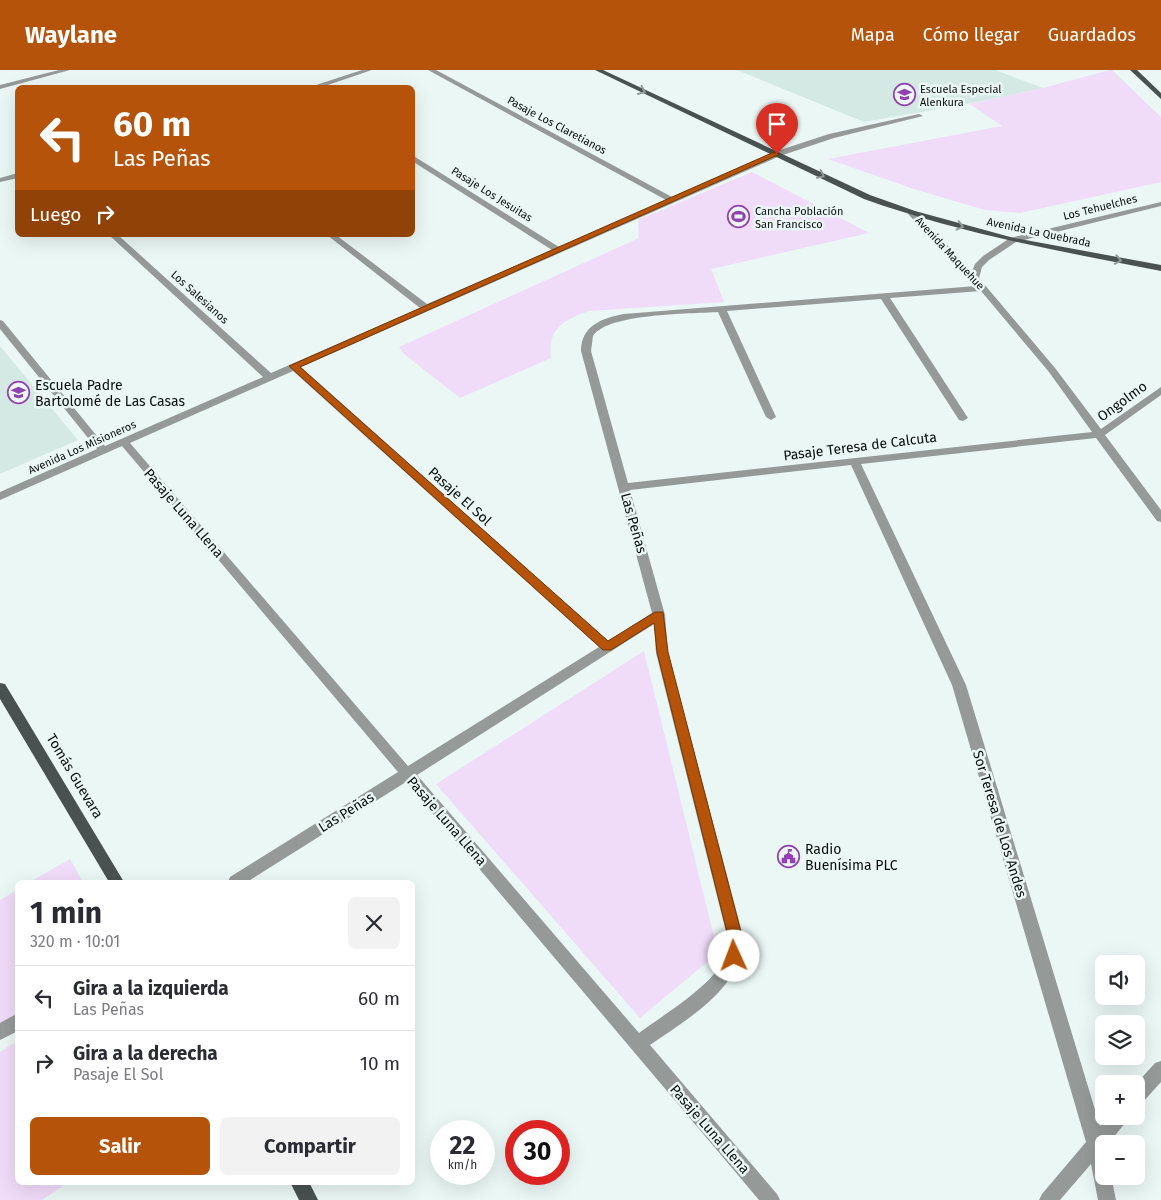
<!DOCTYPE html>
<html lang="es">
<head>
<meta charset="utf-8">
<style>
	body { margin:0; font-family:"Fira Sans",sans-serif; background:#f2f2f3; color:#2b2b33; height:100vh; display:flex; flex-direction:column; font-size:19px; white-space:nowrap }
	* { box-sizing:border-box; margin:0 }
	p { font-size:16px; color:#7c7c81 }
	.icon { flex:none; width:28px; height:28px; fill:none; stroke:currentColor; stroke-width:2; stroke-linecap:round; stroke-linejoin:round }
	.map { position:relative; flex:1; overflow:hidden }
	.sheet { position:absolute; left:15px; top:810px; width:400px; height:305px; display:flex; flex-direction:column; background:#fff; border-radius:8px; box-shadow:0 5px 20px #0002 }
	.sheet>* { flex:none }
	.banner { position:absolute; left:15px; top:15px; width:400px; height:152px; border-radius:8px; box-shadow:0 5px 20px #0002; background:#b45309; color:#fff; overflow:hidden }
	.controls { position:absolute; left:1095px; top:885px; display:grid; gap:10px }
	.controls a { display:grid; place-items:center; width:50px; height:50px; border-radius:8px; background:#fff; box-shadow:0 5px 20px #0002; font-size:25px }
	.speed { position:absolute; left:430px; top:1050px; display:flex; gap:10px; font-size:25px; font-weight:700; text-align:center }
	.speed>* { display:grid; place-content:center; width:65px; height:65px; border-radius:50%; background:#fff; box-shadow:0 5px 20px #0002; line-height:1 }
	.speed small { font-size:12px; font-weight:400 }
	.speed .limit { border:8px solid #d22; background:#fff; color:#111 }
	.pin { position:absolute; display:grid; place-items:center; width:42px; height:42px; color:#fff; margin:-51px -21px; border-radius:50% 50% 50% 0; rotate:-45deg; box-shadow:0 0 5px #0007 }
	.pin .icon { rotate:45deg }
	.me { position:absolute; width:55px; margin:-28px; rotate:358deg; stroke-linejoin:round; filter:drop-shadow(0 0 4px #0008) }
	.turn { display:flex; align-items:center; gap:18px; height:105px; padding:0 15px; font-size:22px }
	.turn .icon { width:65px; height:65px; stroke-width:2.5 }
	.turn b { display:block; font-size:35px; line-height:42px }
	.then { display:flex; align-items:center; height:48px; padding:0 15px; background:#0003; gap:10px; font-size:19px }
	.round { display:grid; place-items:center; flex:none; width:52px; height:52px; border-radius:8px; background:#f2f2f3 }
	.head { display:flex; align-items:center; justify-content:space-between; height:85px; padding:0 15px }
	h1 { font-size:30px; font-weight:700; line-height:38px }
	.button { display:flex; gap:10px; margin-top:auto; padding:10px 15px }
	.button a { flex:1; height:58px; border-radius:8px; background:#b45309; color:#fff; font-size:20px; font-weight:700; line-height:58px; text-align:center }
	.button a+a { background:#f2f2f3; color:#2b2b33 }
	ul { padding:0; list-style:none }
	li { display:flex; align-items:center; gap:15px; height:65px; padding:0 15px; border-top:1px solid #e1e1e2 }
	li div { flex:1 }
	li b { display:block; font-size:19px }
	li em { font-style:normal }
	header { display:flex; align-items:center; gap:30px; box-sizing:border-box; height:70px; padding:0 25px; background:#b45309; color:#fff }
	header strong { font-size:24px }
	nav { display:flex; gap:28px; margin-inline-start:auto; font-size:18px }
	.map>svg:first-child { display:block }
	.built { fill:#d4e9e4 }
	.green { fill:#f0dbf9 }
	.lines { fill:none; stroke-linecap:round; stroke-linejoin:round }
	.minor { fill:#959a99; fill-rule:evenodd }
	.major { fill:#495250; fill-rule:evenodd }
	.oneway { stroke:#919c9a }
	.route { fill:#b45309; stroke:#753606 }
	.labels { text-anchor:middle; stroke-width:5; stroke-linejoin:round; paint-order:stroke }
	.far-poi-label { font-size:11px; fill:#0a0e0e; stroke:#eaf7f4; text-anchor:start }
	.far-street-label { font-size:11px; fill:#0a0e0e; stroke:#eaf7f4 }
	.poi-label { font-size:14px; fill:#0a0e0e; stroke:#eaf7f4; text-anchor:start }
	.street-label { font-size:14px; fill:#0a0e0e; stroke:#eaf7f4 }
</style>
</head>
<body>
<header>
<strong>Waylane</strong>
<nav><a>Mapa</a><a>Cómo llegar</a><a>Guardados</a></nav>
</header>
<div class="map">
<svg width="1161" height="1130" viewBox="0 0 1161 1130">
	<rect width="100%" height="100%" fill="#eaf7f4"/>
	<path class="built" d="M 737,0 L 995,0 L 1043,18 L 978,32 L 864,52 Z
		M 0,276 L 78,370 L 0,404 Z"/>
	<path class="green" d="M 1110,0 L 1112,0 L 1161,47 L 1161,112 L 1020,143 L 985,140 L 914,119 L 828,89 L 1002,56 L 970,34 L 1043,18 Z
		M 752,102 L 869,163 L 711,199 L 724,232 L 589,241 C 564,250 547,258 551,288 L 460,328 L 404,284 L 399,277 L 639,168 L 638,150 Z
		M 644,581 L 718,883 L 640,948 L 436,714 Z
		M 70,789 L 83,812 L 30,812 Z
		M 17,820 L 17,943 L 0,954 L 0,830 Z
		M 17,971 L 18,1112 L 67,1113 L 42,1130 L 0,1130 L 0,982 Z"/>
	<g class="lines">
		<path class="minor" d="M 59,0 L 70,0 L 0,19 L 0,15 Z
			M 362,0 L 372,0 L 319,18 L 307,18 Z
			M 428,0 L 436,0 L 672,127 L 774,82 L 829,64 L 919,44 L 923,46 L 834,68 L 780,86 L 301,297 L 608,571 L 652,543 L 581,281 C 581,256 602,248 624,244 L 976,216 L 909,145 L 908,143 L 912,141 L 915,141 L 972,201 L 975,194 L 983,186 L 1010,168 L 1161,132 L 1161,136 L 1016,172 L 989,190 L 982,197 L 979,208 L 1055,298 L 1101,359 L 1161,317 L 1161,325 L 1105,365 L 1161,440 L 1161,452 L 1157,451 L 1096,368 L 861,394 L 966,615 L 1100,1056 L 1108,1046 L 1129,1046 L 1126,1052 L 1108,1074 L 1104,1074 L 1104,1106 L 1111,1106 L 1116,1130 L 1098,1130 L 1091,1094 L 1060,1130 L 1039,1130 L 1042,1124 L 1086,1072 L 952,615 L 851,395 L 630,420 L 665,545 L 668,583 L 743,866 C 744,918 687,949 650,975 L 777,1124 L 780,1130 L 759,1130 L 406,712 L 247,812 L 228,812 L 230,807 L 398,702 L 122,376 L 0,430 L 0,422 L 97,379 L 0,259 L 0,250 L 3,251 L 105,376 L 263,307 L 109,165 L 118,165 L 271,303 L 420,238 L 327,165 L 336,165 L 427,234 L 552,180 L 412,91 L 412,85 L 559,177 L 666,130 ZM 981,221 L 1049,302 L 1092,362 L 628,413 L 591,281 L 593,266 C 608,243 690,244 718,242 L 766,347 L 771,350 L 776,347 L 727,241 L 881,229 L 959,350 L 963,351 L 968,348 L 890,228 ZM 293,301 L 599,577 L 408,696 L 130,373 ZM 654,554 L 656,583 L 727,866 C 727,872 728,879 726,885 C 716,914 663,945 639,963 L 417,705 Z
			M 18,103 L 18,108 L 0,112 L 0,108 Z
			M 18,943 L 18,961 L 0,970 L 0,953 Z
			M 1161,991 L 1161,1012 L 1142,1033 L 1136,1035 L 1136,1014 L 1155,993 Z"/>
		<path class="major" d="M 595,0 L 603,0 L 870,125 L 915,141 L 1014,168 L 1161,195 L 1161,201 C 1059,181 962,164 864,129 Z
			M 1130,0 L 1137,0 L 1161,23 L 1161,29 Z
			M 0,613 L 5,614 L 124,812 L 109,812 L 0,629 Z
			M 290,1112 L 309,1112 L 318,1130 L 299,1130 Z"/>
	</g>
	<defs><path id="oneway-chevron" d="M-2-3.5L2.5 0L-2 3.5" fill="none" stroke-width="1.6" stroke-linecap="round" stroke-linejoin="round" transform="scale(1.25)"/></defs>
	<g class="oneway">
		<use href="#oneway-chevron" transform="translate(642 21) rotate(25)"/>
		<use href="#oneway-chevron" transform="translate(821 105) rotate(26)"/>
		<use href="#oneway-chevron" transform="translate(960 156) rotate(15)"/>
		<use href="#oneway-chevron" transform="translate(1118 190) rotate(11)"/>
	</g>
	<path class="route" d="M 774,82 L 780,84 L 300,297 L 608,571 L 655,542 L 663,542 L 668,582 L 742,866 L 742,886 L 739,890 L 734,892 L 729,890 L 727,886 L 728,866 L 657,582 L 654,553 L 611,580 L 603,580 L 289,296 Z"/>
	<defs>
		<symbol id="school-ring" viewBox="-11 -11 22 22"><circle r="9.5" fill="#eaf7f4" stroke="#9341b0" stroke-width="1.5"/><path d="M0-5L7-2L0 1L-7-2ZM-4 1L0 2.5L4 1V4Q0 6-4 4Z" fill="#9341b0"/></symbol>
		<symbol id="stadium-ring" viewBox="-11 -11 22 22"><circle r="9.5" fill="#eaf7f4" stroke="#9341b0" stroke-width="1.5"/><path d="M0-5a6.5 5 0 1 0 0 10a6.5 5 0 1 0 0-10ZM-3.5-1.8h7v3.6h-7Z" fill="#9341b0"/></symbol>
		<symbol id="civic-ring" viewBox="-11 -11 22 22"><circle r="9.5" fill="#eaf7f4" stroke="#9341b0" stroke-width="1.5"/><path d="M-.6-6.5H3V-4.5H.6V-3L4-1V1h2V6H-6V1h2V-1L-.6-3ZM-1.2 2.5V6h2.4V2.5Z" fill="#9341b0"/></symbol>
	</defs>
	<g fill-rule="evenodd">
		<use href="#school-ring" x="892" y="12" width="25" height="25"/>
		<use href="#stadium-ring" x="726" y="134" width="25" height="25"/>
		<use href="#school-ring" x="6" y="310" width="25" height="25"/>
		<use href="#civic-ring" x="776" y="774" width="25" height="25"/>
	</g>
	<g class="labels">
		<g class="far-poi-label">
			<text x="920" y="23">Escuela Especial<tspan x="920" dy="13">Alenkura</tspan></text>
			<text x="755" y="145">Cancha Población<tspan x="755" dy="13">San Francisco</tspan></text>
		</g>
		<g class="far-street-label">
			<text transform="translate(557 55) rotate(28)" y="4">Pasaje Los Claretianos</text>
			<text transform="translate(492 124) rotate(32)" y="4">Pasaje Los Jesuitas</text>
			<text transform="translate(1100 137) rotate(-14)" y="4">Los Tehuelches</text>
			<text transform="translate(1039 162) rotate(12)" y="4">Avenida La Quebrada</text>
			<text transform="translate(950 183) rotate(47)" y="4">Avenida Maquehue</text>
			<text transform="translate(200 227) rotate(42)" y="4">Los Salesianos</text>
			<text transform="translate(82 377) rotate(-24)" y="4">Avenida Los Misioneros</text>
		</g>
		<g class="poi-label">
			<text x="35" y="320">Escuela Padre<tspan x="35" dy="16">Bartolomé de Las Casas</tspan></text>
			<text x="805" y="784">Radio<tspan x="805" dy="16">Buenísima PLC</tspan></text>
		</g>
		<g class="street-label">
			<text transform="translate(1122 331) rotate(-36)" y="5">Ongolmo</text>
			<text transform="translate(860 376) rotate(-7)" y="5">Pasaje Teresa de Calcuta</text>
			<text transform="translate(460 426) rotate(42)" y="5">Pasaje El Sol</text>
			<text transform="translate(184 443) rotate(49)" y="5">Pasaje Luna Llena</text>
			<text transform="translate(634 453) rotate(74)" y="5">Las Peñas</text>
			<text transform="translate(75 706) rotate(59)" y="5">Tomás Guevara</text>
			<text transform="translate(346 742) rotate(-32)" y="5">Las Peñas</text>
			<text transform="translate(447 751) rotate(49)" y="5">Pasaje Luna Llena</text>
			<text transform="translate(1000 754) rotate(73)" y="5">Sor Teresa de Los Andes</text>
			<text transform="translate(710 1059) rotate(49)" y="5">Pasaje Luna Llena</text>
		</g>
	</g>
</svg>
<div class="controls">
<a><svg class="icon" aria-label="sound" viewBox="0 0 24 24"><path d="M4 9h4l5-4v14l-5-4H4zM17 9q2 3 0 6"/></svg></a>
<a><svg class="icon" aria-label="layers" viewBox="0 0 24 24"><path d="M12 4l9 5-9 5-9-5zM3 14l9 5 9-5"/></svg></a>
<a>+</a>
<a>−</a>
</div>
<div class="speed"><div>22<small>km/h</small></div><div class="limit">30</div></div>
<div class="pin" style="left:777px;top:84px;background:#d93025"><svg class="icon" aria-label="arrive" viewBox="0 0 24 24"><path d="M6 21V4h12l-3 4 3 4H6"/></svg></div>
<svg class="me" style="left:734px;top:886px" viewBox="-20 -20 40 40"><circle r="19" fill="#fff"/><path d="M0-13L10 11 0 6-10 11z" fill="#b45309"/></svg>
<div class="banner">
<div class="turn"><svg class="icon" aria-label="left" viewBox="0 0 24 24"><path d="M17 20v-9H6M10 6l-5 5 5 5"/></svg><div><b>60 m</b>Las Peñas</div></div>
<div class="then">Luego<svg class="icon" aria-label="right" viewBox="0 0 24 24"><path d="M7 20v-9h11M14 6l5 5-5 5"/></svg></div>
</div>
<section class="sheet">
<div class="head"><div><h1>1 min</h1><p>320 m · 10:01</p></div><a class="round"><svg class="icon" aria-label="close" viewBox="0 0 24 24"><path d="M6 6l12 12M18 6L6 18"/></svg></a></div>
<ul>
<li><svg class="icon" aria-label="left" viewBox="0 0 24 24"><path d="M17 20v-9H6M10 6l-5 5 5 5"/></svg><div><b>Gira a la izquierda</b><p>Las Peñas</p></div><em>60 m</em></li>
<li><svg class="icon" aria-label="right" viewBox="0 0 24 24"><path d="M7 20v-9h11M14 6l5 5-5 5"/></svg><div><b>Gira a la derecha</b><p>Pasaje El Sol</p></div><em>10 m</em></li>
</ul>
<div class="button"><a>Salir</a><a>Compartir</a></div>
</section>
</div>
</body>
</html>
